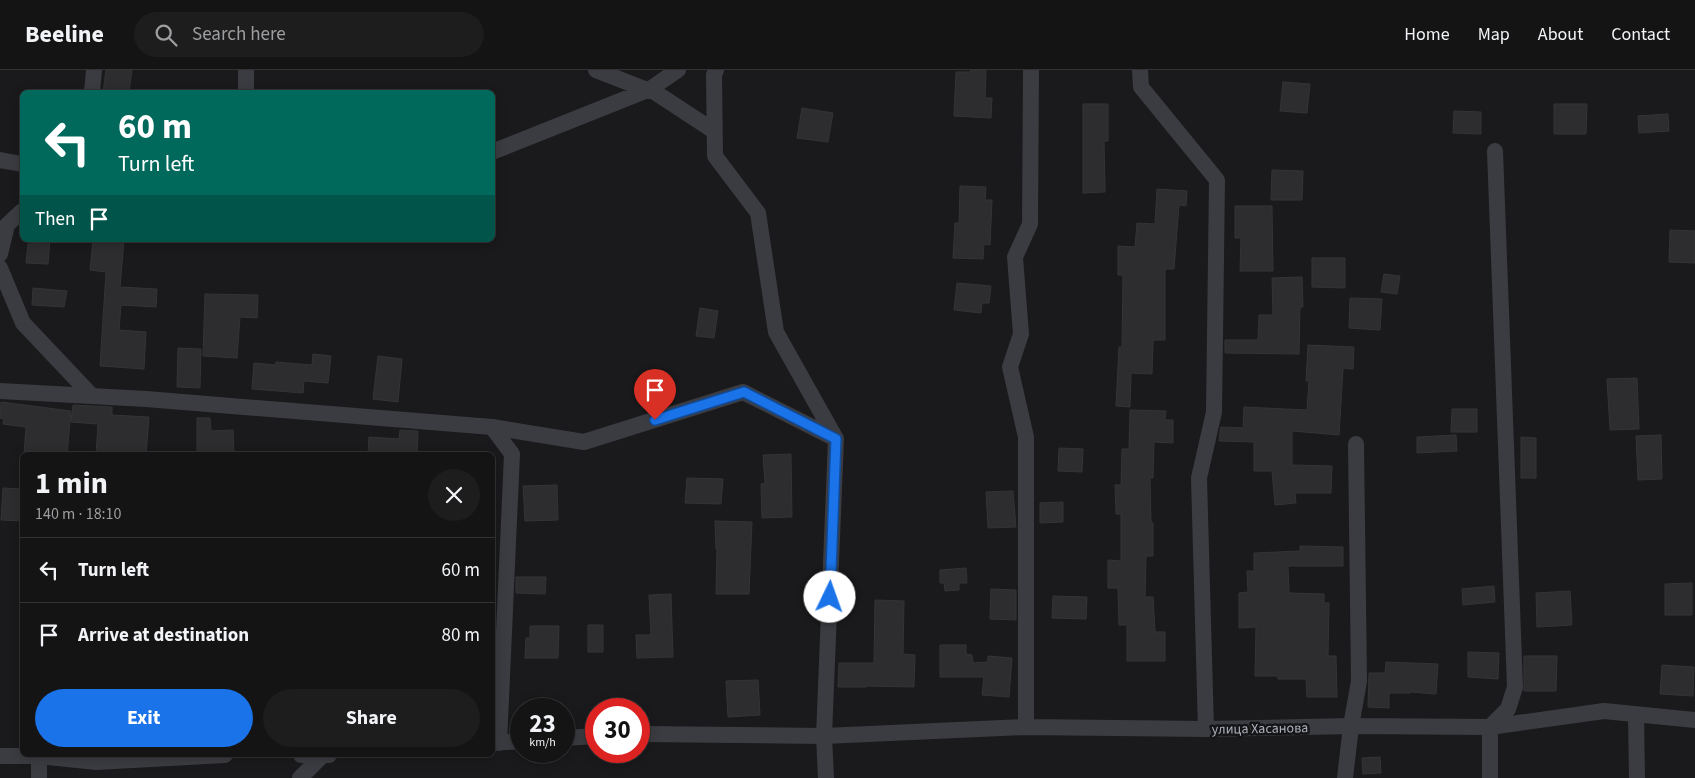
<!DOCTYPE html>
<html lang="en">
<head>
<meta charset="utf-8">
<style>
	body { margin:0; font-family:"Source Sans 3",sans-serif; background:#1d1d1e; color:#f1f3f6; height:100vh; display:flex; flex-direction:column; font-size:19px; white-space:nowrap }
	* { box-sizing:border-box; margin:0 }
	p { font-size:16px; color:#9d9ea0 }
	.icon { flex:none; width:28px; height:28px; fill:none; stroke:currentColor; stroke-width:2; stroke-linecap:round; stroke-linejoin:round }
	.map { position:relative; flex:1; overflow:hidden }
	.side { position:absolute; left:20px; top:382px; width:475px; height:305px; display:flex; flex-direction:column; background:#141415; border-radius:8px; box-shadow:0 2px 12px #0003,0 0 0 1px #333334 }
	.side>* { flex:none }
	.top-card { position:absolute; left:20px; top:20px; width:475px; height:152px; border-radius:8px; box-shadow:0 2px 12px #0003,0 0 0 1px #333334; background:#00695c; color:#fff; overflow:hidden }
	.speed { position:absolute; left:510px; top:628px; display:flex; gap:10px; font-size:25px; font-weight:700; text-align:center }
	.speed>* { display:grid; place-content:center; width:65px; height:65px; border-radius:50%; background:#141415; box-shadow:0 2px 12px #0003,0 0 0 1px #333334; line-height:1 }
	.speed small { font-size:12px; font-weight:400 }
	.speed .limit { border:8px solid #d22; background:#fff; color:#111 }
	.pin { position:absolute; display:grid; place-items:center; width:42px; height:42px; color:#fff; margin:-51px -21px; border-radius:50% 50% 50% 0; rotate:-45deg; box-shadow:0 0 5px #0007 }
	.pin .icon { rotate:45deg }
	.me { position:absolute; width:55px; margin:-28px; rotate:3deg; stroke-linejoin:round; filter:drop-shadow(0 0 4px #0008) }
	.turn { display:flex; align-items:center; gap:18px; height:105px; padding:0 15px; font-size:22px }
	.turn .icon { width:65px; height:65px; stroke-width:2.5 }
	.turn b { display:block; font-size:35px; line-height:42px }
	.then { display:flex; align-items:center; height:48px; padding:0 15px; background:#0003; gap:10px; font-size:19px }
	.round { display:grid; place-items:center; flex:none; width:52px; height:52px; border-radius:26px; background:#1d1d1e }
	.headline { display:flex; align-items:center; justify-content:space-between; height:85px; padding:0 15px }
	h1 { font-size:30px; font-weight:700; line-height:38px }
	.action { display:flex; gap:10px; margin-top:auto; padding:10px 15px }
	.action a { flex:1; height:58px; border-radius:30px; background:#1a73e8; color:#fff; font-size:20px; font-weight:700; line-height:58px; text-align:center }
	.action a+a { background:#1d1d1e; color:#f1f3f6 }
	ul { padding:0; list-style:none }
	li { display:flex; align-items:center; gap:15px; height:65px; padding:0 15px; border-top:1px solid #333334 }
	li div { flex:1 }
	li b { display:block; font-size:19px }
	li em { font-style:normal }
	header { display:flex; align-items:center; gap:30px; box-sizing:border-box; height:70px; padding:0 25px; background:#141415; border-bottom:1px solid #333334 }
	header strong { font-size:24px }
	nav { display:flex; gap:28px; margin-inline-start:auto; font-size:18px }
	.search { width:350px; height:45px; background:#1d1d1e; display:flex; align-items:center; gap:12px; box-sizing:border-box; padding:0 18px; border-radius:28px; color:#9d9ea0; font-size:19px }
	.map>svg:first-child { display:block }
	.building { fill:#2d2d30; stroke:#343438 }
	.lines { fill:none; stroke-linecap:round; stroke-linejoin:round }
	.minor { stroke:#3b3c41; stroke-width:16 }
	.route-casing { stroke:#114b97; stroke-width:12 }
	.route { stroke:#1a73e8; stroke-width:9 }
	.labels { text-anchor:middle; stroke-width:5; stroke-linejoin:round; paint-order:stroke }
	.street-label { font-size:14px; fill:#acb1bc; stroke:#151517 }
</style>
</head>
<body>
<header>
<strong>Beeline</strong>
<div class="search"><svg class="icon" aria-label="search" viewBox="0 0 24 24"><circle cx="10" cy="10" r="6"/><path d="M15 15l6 6"/></svg>Search here</div>
<nav><a>Home</a><a>Map</a><a>About</a><a>Contact</a></nav>
</header>
<div class="map">
<svg width="1695" height="708" viewBox="0 0 1695 708">
	<rect width="100%" height="100%" fill="#1a1a1c"/>
	<path class="building" d="M 106,0 L 132,0 L 129,22 L 103,22 Z
		M 971,0 L 986,0 L 985,28 L 992,28 L 991,48 L 954,46 L 956,2 L 970,2 Z
		M 1283,12 L 1310,14 L 1307,43 L 1280,41 Z
		M 1083,34 L 1108,34 L 1108,71 L 1104,71 L 1105,122 L 1083,123 Z
		M 1554,34 L 1587,34 L 1586,64 L 1554,64 Z
		M 802,38 L 833,43 L 828,72 L 797,68 Z
		M 1454,41 L 1481,42 L 1481,64 L 1453,63 Z
		M 1668,44 L 1669,61 L 1639,63 L 1638,46 Z
		M 1272,100 L 1303,101 L 1302,130 L 1271,130 Z
		M 960,116 L 986,117 L 985,130 L 992,130 L 990,175 L 984,174 L 983,189 L 953,188 L 955,153 L 959,153 Z
		M 1157,119 L 1187,121 L 1186,136 L 1179,135 L 1174,199 L 1165,199 L 1165,270 L 1153,270 L 1152,304 L 1131,303 L 1130,337 L 1116,336 L 1119,277 L 1122,277 L 1123,205 L 1118,205 L 1118,176 L 1135,177 L 1137,153 L 1155,154 Z
		M 1235,136 L 1272,136 L 1273,201 L 1240,201 L 1241,168 L 1235,168 Z
		M 1670,160 L 1695,161 L 1695,193 L 1669,192 Z
		M 33,170 L 50,170 L 48,194 L 26,193 L 28,174 L 33,174 Z
		M 93,170 L 124,171 L 120,217 L 157,219 L 156,237 L 121,235 L 119,260 L 146,262 L 144,299 L 100,296 L 106,202 L 90,200 Z
		M 1312,188 L 1345,188 L 1345,218 L 1312,217 Z
		M 1384,204 L 1400,206 L 1397,224 L 1381,222 Z
		M 1302,207 L 1303,237 L 1300,237 L 1299,284 L 1225,283 L 1225,270 L 1258,270 L 1259,245 L 1273,245 L 1272,208 Z
		M 957,213 L 991,216 L 989,233 L 982,233 L 981,243 L 954,240 Z
		M 33,218 L 67,221 L 64,237 L 32,235 Z
		M 205,224 L 258,225 L 257,248 L 240,247 L 237,288 L 203,286 Z
		M 1350,228 L 1382,229 L 1380,260 L 1349,258 Z
		M 700,238 L 718,241 L 714,268 L 696,266 Z
		M 1308,275 L 1354,277 L 1353,299 L 1343,298 L 1339,365 L 1292,361 L 1292,395 L 1332,396 L 1331,423 L 1295,423 L 1296,433 L 1275,435 L 1272,401 L 1254,401 L 1254,372 L 1219,371 L 1220,361 L 1221,357 L 1243,358 L 1244,337 L 1307,340 L 1309,311 L 1306,311 Z
		M 178,278 L 201,279 L 200,318 L 177,317 Z
		M 313,284 L 331,286 L 328,313 L 304,311 L 303,323 L 252,319 L 254,293 L 276,295 L 276,292 L 312,295 Z
		M 378,286 L 402,289 L 398,332 L 373,329 Z
		M 1637,308 L 1639,359 L 1610,360 L 1607,309 Z
		M 1,332 L 71,341 L 67,385 L 24,385 L 26,357 L 3,354 L 4,349 L 0,348 Z
		M 73,335 L 112,337 L 112,345 L 149,347 L 146,385 L 96,385 L 98,354 L 71,352 Z
		M 1452,339 L 1477,339 L 1477,362 L 1451,362 Z
		M 1130,340 L 1166,341 L 1165,350 L 1173,350 L 1173,373 L 1154,372 L 1153,408 L 1150,408 L 1151,453 L 1153,453 L 1153,486 L 1146,486 L 1145,527 L 1153,527 L 1155,562 L 1165,562 L 1165,591 L 1127,591 L 1127,555 L 1119,555 L 1118,518 L 1108,518 L 1108,490 L 1121,491 L 1121,444 L 1116,444 L 1115,415 L 1121,415 L 1122,379 L 1129,379 Z
		M 197,348 L 210,348 L 211,361 L 233,360 L 234,385 L 197,385 Z
		M 400,360 L 418,361 L 417,385 L 368,385 L 369,367 L 399,369 Z
		M 1456,365 L 1457,381 L 1417,383 L 1417,367 Z
		M 1661,365 L 1662,409 L 1638,410 L 1636,366 Z
		M 1521,367 L 1536,368 L 1536,408 L 1521,408 Z
		M 1059,378 L 1083,379 L 1082,402 L 1058,401 Z
		M 791,384 L 792,447 L 762,448 L 761,414 L 765,413 L 763,385 Z
		M 687,408 L 723,409 L 721,434 L 685,433 Z
		M 557,415 L 558,450 L 525,451 L 523,416 Z
		M 3,418 L 22,419 L 22,451 L 1,450 Z
		M 1013,421 L 1016,457 L 988,458 L 986,422 Z
		M 1063,432 L 1063,452 L 1040,453 L 1040,433 Z
		M 715,451 L 752,452 L 749,524 L 716,524 L 717,479 L 716,479 Z
		M 1300,476 L 1343,477 L 1343,496 L 1288,496 L 1289,523 L 1324,524 L 1324,533 L 1329,533 L 1328,586 L 1336,586 L 1337,627 L 1307,627 L 1306,609 L 1278,609 L 1278,606 L 1255,606 L 1256,557 L 1239,558 L 1239,523 L 1248,522 L 1247,501 L 1254,501 L 1254,483 L 1300,481 Z
		M 966,498 L 967,513 L 959,513 L 959,520 L 945,521 L 944,513 L 940,513 L 940,500 Z
		M 516,507 L 546,507 L 545,524 L 516,523 Z
		M 1692,513 L 1692,545 L 1665,545 L 1665,514 Z
		M 1494,516 L 1495,532 L 1463,535 L 1462,519 Z
		M 991,519 L 1016,520 L 1016,550 L 990,549 Z
		M 1570,521 L 1572,555 L 1537,557 L 1536,523 Z
		M 671,524 L 673,587 L 637,588 L 636,565 L 651,565 L 649,525 Z
		M 1053,526 L 1087,527 L 1086,549 L 1052,548 Z
		M 875,530 L 904,531 L 903,584 L 915,585 L 914,617 L 866,616 L 866,617 L 838,617 L 839,593 L 874,593 Z
		M 588,555 L 603,555 L 603,582 L 588,582 Z
		M 530,556 L 559,556 L 558,588 L 525,588 L 526,568 L 530,568 Z
		M 940,575 L 966,575 L 966,584 L 972,585 L 973,593 L 988,592 L 988,586 L 1012,588 L 1009,627 L 982,625 L 984,607 L 940,607 Z
		M 1468,582 L 1499,583 L 1498,609 L 1468,607 Z
		M 1524,586 L 1557,586 L 1556,621 L 1524,621 Z
		M 1386,592 L 1438,594 L 1436,624 L 1410,622 L 1410,623 L 1389,623 L 1389,638 L 1368,637 L 1369,603 L 1385,603 Z
		M 1662,595 L 1694,597 L 1693,626 L 1660,624 Z
		M 758,610 L 760,645 L 728,647 L 726,611 Z
		M 1380,687 L 1381,703 L 1363,704 L 1362,688 Z"/>
	<g class="lines">
		<path class="minor" d="M 596,0 L 647,20
			M 716,0 L 714,5 L 715,86 L 758,143 L 776,262 L 836,369
			M 1140,0 L 1141,17 L 1217,110 L 1214,342 L 1199,408 L 1206,659
			M 650,19 L 678,0
			M 92,22 L 94,0
			M 246,22 L 246,0
			M 492,82 L 650,19 L 714,61
			M 0,90 L 22,94
			M 0,184 L 7,155 L 22,141
			M 0,198 L 23,253 L 92,326
			M 0,321 L 146,329 L 492,357 L 512,384 L 499,673
			M 492,357 L 584,372 L 743,322 L 836,369 L 824,666 L 826,708
			M 1636,645 L 1637,708
			M 1026,657 L 1026,367 L 1010,297 L 1021,264 L 1015,187 L 1030,154 L 1031,0
			M 639,664 L 824,666 L 1026,657 L 1206,659 L 1351,656 L 1490,657 L 1604,641 L 1695,650
			M 564,668 L 596,666
			M 492,673 L 521,671
			M 301,685 L 329,685
			M 0,686 L 39,686 L 96,692 L 225,685
			M 39,708 L 39,686
			M 300,708 L 323,685
			M 1345,708 L 1351,656 L 1359,611 L 1356,374
			M 1490,708 L 1490,657 L 1508,639 L 1515,617 L 1495,81"/>
	</g>
	<g class="lines">
		<defs>
			<path id="route" d="M 655,350 L 744,322 L 836,369 L 830,527"/>
		</defs>
		<use href="#route" class="route-casing"/>
		<use href="#route" class="route"/>
	</g>
	<g class="labels">
		<g class="street-label">
			<text transform="translate(1260 658) rotate(-1)" y="5">улица Хасанова</text>
		</g>
	</g>
</svg>
<div class="speed"><div>23<small>km/h</small></div><div class="limit">30</div></div>
<div class="pin" style="left:655px;top:350px;background:#d93025"><svg class="icon" aria-label="arrive" viewBox="0 0 24 24"><path d="M6 21V4h12l-3 4 3 4H6"/></svg></div>
<svg class="me" style="left:830px;top:527px" viewBox="-20 -20 40 40"><circle r="19" fill="#fff"/><path d="M0-13L10 11 0 6-10 11z" fill="#1a73e8"/></svg>
<div class="top-card">
<div class="turn"><svg class="icon" aria-label="left" viewBox="0 0 24 24"><path d="M17 20v-9H6M10 6l-5 5 5 5"/></svg><div><b>60 m</b>Turn left</div></div>
<div class="then">Then<svg class="icon" aria-label="arrive" viewBox="0 0 24 24"><path d="M6 21V4h12l-3 4 3 4H6"/></svg></div>
</div>
<section class="side">
<div class="headline"><div><h1>1 min</h1><p>140 m · 18:10</p></div><a class="round"><svg class="icon" aria-label="close" viewBox="0 0 24 24"><path d="M6 6l12 12M18 6L6 18"/></svg></a></div>
<ul>
<li><svg class="icon" aria-label="left" viewBox="0 0 24 24"><path d="M17 20v-9H6M10 6l-5 5 5 5"/></svg><div><b>Turn left</b></div><em>60 m</em></li>
<li><svg class="icon" aria-label="arrive" viewBox="0 0 24 24"><path d="M6 21V4h12l-3 4 3 4H6"/></svg><div><b>Arrive at destination</b></div><em>80 m</em></li>
</ul>
<div class="action"><a>Exit</a><a>Share</a></div>
</section>
</div>
</body>
</html>
